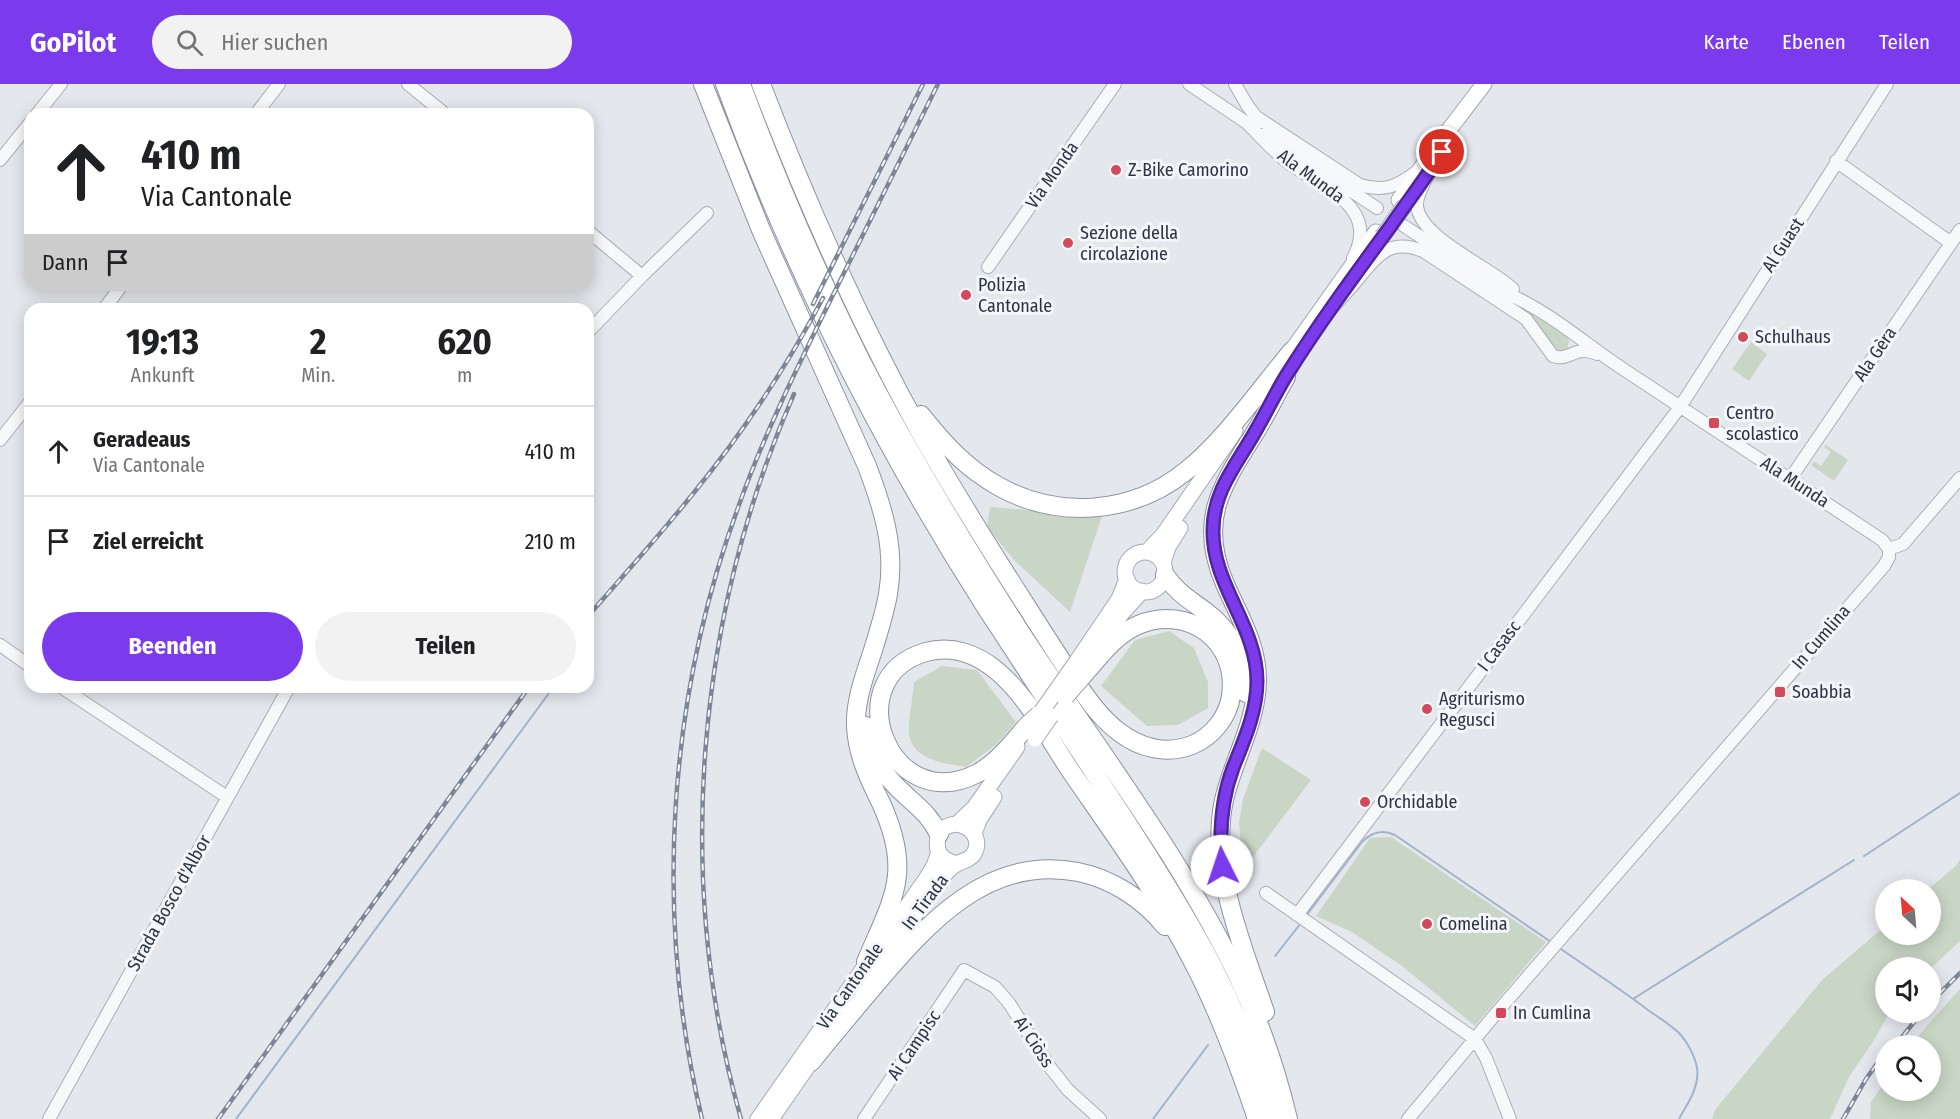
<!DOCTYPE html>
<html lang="de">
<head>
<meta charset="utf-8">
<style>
	body { margin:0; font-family:"Fira Sans Condensed",sans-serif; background:#f2f2f2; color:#202124; height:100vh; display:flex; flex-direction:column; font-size:22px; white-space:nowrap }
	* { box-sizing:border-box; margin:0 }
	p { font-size:20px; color:#757577 }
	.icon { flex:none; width:33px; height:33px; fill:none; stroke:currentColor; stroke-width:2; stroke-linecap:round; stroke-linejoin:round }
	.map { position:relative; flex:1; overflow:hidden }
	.drawer { position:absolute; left:24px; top:219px; width:570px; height:390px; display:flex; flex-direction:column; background:#fff; border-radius:18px; box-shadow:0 3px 15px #0003 }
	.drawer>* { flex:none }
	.banner { position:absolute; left:24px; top:24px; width:570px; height:183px; border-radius:18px; box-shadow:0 3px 15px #0003; background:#fff; color:#202124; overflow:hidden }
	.needle { width:39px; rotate:334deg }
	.tools { position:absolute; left:1875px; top:795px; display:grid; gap:12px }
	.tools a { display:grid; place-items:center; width:66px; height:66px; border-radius:50%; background:#fff; box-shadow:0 3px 15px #0003; font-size:30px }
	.pin { position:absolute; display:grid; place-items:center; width:51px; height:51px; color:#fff; margin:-26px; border:3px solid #fff; border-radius:50%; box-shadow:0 2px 6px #0007 }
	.me { position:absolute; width:66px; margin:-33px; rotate:356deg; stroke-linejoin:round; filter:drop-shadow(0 0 4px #0008) }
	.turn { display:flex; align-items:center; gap:21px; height:126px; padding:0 18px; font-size:27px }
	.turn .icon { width:78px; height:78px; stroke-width:2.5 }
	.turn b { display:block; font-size:42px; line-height:51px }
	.then { display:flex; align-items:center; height:57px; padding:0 18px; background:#0003; gap:12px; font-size:22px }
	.eta { display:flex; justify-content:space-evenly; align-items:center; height:102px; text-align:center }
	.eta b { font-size:36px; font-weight:700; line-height:42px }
	.primary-button { display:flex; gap:12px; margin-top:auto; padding:12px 18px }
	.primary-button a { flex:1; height:69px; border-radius:36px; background:#7c3aed; color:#fff; font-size:24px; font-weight:700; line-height:69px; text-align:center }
	.primary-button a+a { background:#f2f2f2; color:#202124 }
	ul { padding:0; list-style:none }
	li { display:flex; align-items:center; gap:18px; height:90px; padding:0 18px; border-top:2px solid #e0e0e0 }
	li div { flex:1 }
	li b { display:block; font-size:22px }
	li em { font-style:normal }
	header { display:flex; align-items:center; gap:36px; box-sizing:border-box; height:84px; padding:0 30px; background:#7c3aed; color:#fff }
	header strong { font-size:28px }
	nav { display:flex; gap:33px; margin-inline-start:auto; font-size:21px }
	.search { width:420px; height:54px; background:#f2f2f2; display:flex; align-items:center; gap:15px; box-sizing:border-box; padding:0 21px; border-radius:33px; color:#757577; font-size:22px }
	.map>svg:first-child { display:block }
	.green { fill:#c9d6c5 }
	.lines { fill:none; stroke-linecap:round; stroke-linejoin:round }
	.stream { stroke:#9fb4cc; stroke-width:2 }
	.minor-casing { stroke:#a9aeb7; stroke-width:14 }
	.major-casing { stroke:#a3abb8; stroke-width:17 }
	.highway-casing { stroke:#8b94a3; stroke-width:20 }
	.minor { stroke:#f7f8fa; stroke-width:12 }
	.major { stroke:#fff; stroke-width:15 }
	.highway { stroke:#fff; stroke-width:18 }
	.rail-casing { stroke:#7d8696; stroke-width:4.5 }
	.rail { stroke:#f4f6f9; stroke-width:2; stroke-dasharray:7; stroke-linecap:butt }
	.major-bridge-casing { stroke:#a3abb8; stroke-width:17; stroke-linecap:butt }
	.highway-bridge-casing { stroke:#8b94a3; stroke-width:20; stroke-linecap:butt }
	.major-bridge { stroke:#fff; stroke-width:15 }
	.highway-bridge { stroke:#fff; stroke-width:18 }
	.route-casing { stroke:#51269a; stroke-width:15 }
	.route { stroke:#7c3aed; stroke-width:10 }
	.poi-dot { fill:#d1495b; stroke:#f4f6f9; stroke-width:2 }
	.labels { text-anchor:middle; stroke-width:6; stroke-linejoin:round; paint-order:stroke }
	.poi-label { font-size:18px; fill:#2b3445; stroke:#f4f6f9; text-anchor:start }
	.street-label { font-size:18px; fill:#2b3445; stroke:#f4f6f9 }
</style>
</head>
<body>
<header>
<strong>GoPilot</strong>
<div class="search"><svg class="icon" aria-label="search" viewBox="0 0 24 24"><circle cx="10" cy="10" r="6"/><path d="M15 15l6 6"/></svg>Hier suchen</div>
<nav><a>Karte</a><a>Ebenen</a><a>Teilen</a></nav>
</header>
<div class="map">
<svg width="1960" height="1035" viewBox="0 0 1960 1035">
	<rect width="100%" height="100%" fill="#e4e7ec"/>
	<path class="green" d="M 1528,226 L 1568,253 L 1569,257 L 1567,266 L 1560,268 L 1553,265 Z
		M 1751,258 L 1767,270 L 1749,297 L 1732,285 Z
		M 1826,361 L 1848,376 L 1834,397 L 1811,381 L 1814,377 L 1821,382 L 1831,368 L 1824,363 Z
		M 990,423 L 1102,432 L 1070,528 L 1014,476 L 987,443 Z
		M 1169,547 L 1194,564 L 1208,598 L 1208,624 L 1178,641 L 1147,642 L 1101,602 L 1135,556 Z
		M 942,582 L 977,586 L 1016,638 L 997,660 L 966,683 C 947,680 912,676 909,650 C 908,635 913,614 914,598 Z
		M 1262,664 L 1311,696 L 1244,785 L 1239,739 L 1243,715 Z
		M 1391,753 L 1546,858 L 1475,942 L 1402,882 L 1352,848 L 1316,832 L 1370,754 Z
		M 1960,775 L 1960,857 L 1931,884 L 1886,884 L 1886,928 L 1889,929 L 1876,953 L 1849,993 L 1830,1035 L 1712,1035 L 1715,1026 L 1822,896 L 1885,842 L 1886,850 L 1930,850 L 1930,806 L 1928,805 L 1956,782 Z
		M 1960,905 L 1960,1035 L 1870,1035 L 1871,1018 L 1885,998 L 1886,1006 L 1930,1006 L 1930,962 L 1912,961 L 1924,945 Z"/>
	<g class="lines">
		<path class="stream" d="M 1864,772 L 1960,709
			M 1306,832 L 1362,758 C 1372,748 1382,745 1395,751 L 1551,858
			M 1558,863 C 1588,884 1619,904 1648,926 C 1658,933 1669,940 1678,948 C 1687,957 1695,972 1697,984 C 1700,1003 1687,1020 1679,1035
			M 1275,872 L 1301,839
			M 1633,915 L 1854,776
			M 236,1035 L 552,605
			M 1153,1035 L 1208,961"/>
		<defs>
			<path id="minor" d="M 408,0 L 445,30
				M 1189,0 L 1250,41
				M 1235,0 L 1247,21 L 1260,38
				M 37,30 L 61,0
				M 256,30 L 279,0
				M 1255,32 L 1360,101 C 1384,108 1396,103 1416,88
				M 1246,38 C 1259,51 1271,65 1286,77 C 1318,102 1382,121 1353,174
				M 1265,50 L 1377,124
				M 0,76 L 30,39
				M 1836,77 L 1951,159
				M 1430,88 C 1425,98 1416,111 1417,122 C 1420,154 1490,183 1513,205
				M 1404,142 L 1508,210 C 1550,228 1585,260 1623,285 C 1709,342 1796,399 1882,456 L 1889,465
				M 588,147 L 642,192
				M 988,183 L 1115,0
				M 1333,223 C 1343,212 1353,202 1362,190 C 1381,168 1392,155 1423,167 L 1526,235 L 1553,272 C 1570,278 1575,260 1597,270
				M 104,225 L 122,201
				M 588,248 L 642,192 L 707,129
				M 0,356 L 30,318
				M 1790,395 L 1960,146
				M 1889,465 L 1903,460 L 1960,394
				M 0,561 L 30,582
				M 61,603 L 227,713
				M 1266,809 L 1475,955 L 1486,974 L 1510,1035
				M 1297,831 L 1680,323 L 1887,0
				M 49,1035 L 289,603
				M 864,1035 L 964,886 L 995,903 L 1009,919 L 1049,982 L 1068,1006 L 1100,1035
				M 1408,1035 L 1498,927 L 1884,482 L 1889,473 L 1889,465"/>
			<path id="major" d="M 1399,116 L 1435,64 L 1484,0
				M 1285,276 L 1376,148
				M 1147,468 L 1163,451 L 1235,347
				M1125 488a20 20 0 1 1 40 0a20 20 0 1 1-40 0Z
				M 1163,479 L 1168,463 L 1180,444
				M 1094,569 L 1123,528 L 1142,507
				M 1077,577 L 1119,515 L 1127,495
				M 957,740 L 974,724 L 1017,663
				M 974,750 L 979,736 L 994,713
				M 862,905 L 943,792 C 947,788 952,782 957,780 C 963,776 968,777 973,771 C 989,747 949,726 938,753 C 937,758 937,762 938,767 C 942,775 949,778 957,780
				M 758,1035 L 926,795 L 934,782 L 939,768
				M 771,1035 L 817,969"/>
			<path id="highway" d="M 703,0 L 761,146 L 867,382 C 883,424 896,465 888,510 C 885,528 879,546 874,563 C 866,588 855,615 856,642 C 857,670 869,695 881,719 C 913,789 893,814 866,878
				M 725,0 C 792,184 880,357 985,522 C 1032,595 1080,666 1127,739 C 1189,835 1244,923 1270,1035
				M 741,0 C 775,92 814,183 858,271 C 906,366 962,457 1019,546 C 1095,663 1183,774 1242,901 C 1262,944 1277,989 1288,1035
				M 761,0 C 807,120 860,240 923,353 C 956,411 991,467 1027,523 C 1041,545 1055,567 1069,588 C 1084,610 1098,632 1119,648 C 1140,664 1166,671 1192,661 C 1212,653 1228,633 1231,612 C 1239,557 1188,520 1138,541 C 1115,551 1101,571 1085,589
				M 921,331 C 943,359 967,385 998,402 C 1058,436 1133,430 1186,387 C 1225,356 1260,305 1292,267
				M 1165,491 C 1177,509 1189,515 1206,528 C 1232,547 1246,577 1246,609
				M 866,642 C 870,665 879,685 895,701 C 913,720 927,726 939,750
				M 1027,642 C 1012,659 998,678 978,689 C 890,735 835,594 926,568 C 952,561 977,570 997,587 C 1029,614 1049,655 1072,689 C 1114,750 1158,810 1192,876 C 1219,927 1239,981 1257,1035
				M 1265,928 C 1243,863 1209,785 1224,716 C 1233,676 1256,640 1257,598 C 1258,562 1239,532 1225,500 C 1198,438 1220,404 1253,352 C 1265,333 1275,312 1286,293
				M 811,978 C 832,952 853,927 875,901 C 927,840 988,770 1078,788 C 1112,795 1143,815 1165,842"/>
		</defs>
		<use href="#minor" class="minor-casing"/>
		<use href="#major" class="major-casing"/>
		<use href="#highway" class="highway-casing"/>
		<use href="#minor" class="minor"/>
		<use href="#major" class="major"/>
		<use href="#highway" class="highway"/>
		<defs>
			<path id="rail" d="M 813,220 L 923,0
				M 588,532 C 623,492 659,452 692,411 C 742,350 786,284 823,214
				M 1930,919 L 1960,889
				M 1895,962 L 1922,928
				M 218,1035 L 529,603
				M 702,1035 C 654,833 667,616 739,421 C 765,348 799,280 833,211 C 868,141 903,70 938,0
				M 741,1035 C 674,797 695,536 794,310
				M 1843,1035 L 1866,995 L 1886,967"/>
		</defs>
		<use href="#rail" class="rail-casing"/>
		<use href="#rail" class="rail"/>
		<defs>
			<path id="major-bridge" d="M 1382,153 L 1405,121
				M 1032,641 L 1077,577
				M 1035,655 L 1051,632"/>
			<path id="highway-bridge" d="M 1065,612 L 1085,589
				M 1027,642 L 1039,631"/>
		</defs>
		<use href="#major-bridge" class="major-bridge-casing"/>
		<use href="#highway-bridge" class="highway-bridge-casing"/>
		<use href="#major-bridge" class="major-bridge"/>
		<use href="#highway-bridge" class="highway-bridge"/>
	</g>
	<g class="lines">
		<defs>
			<path id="route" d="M 1222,782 C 1219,748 1221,716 1233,684 C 1244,656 1257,628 1257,597 C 1257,542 1212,501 1213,446 C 1213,407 1237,380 1255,348 C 1266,329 1275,310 1286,292 C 1318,241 1354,192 1390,143 C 1407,118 1426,94 1442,68"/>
		</defs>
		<use href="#route" class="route-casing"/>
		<use href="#route" class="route"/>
	</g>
	<g class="poi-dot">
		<circle cx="1116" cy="86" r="6"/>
		<circle cx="1068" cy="159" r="6"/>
		<circle cx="966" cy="211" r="6"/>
		<circle cx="1743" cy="253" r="6"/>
		<rect x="1708" y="333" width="12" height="12" rx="3"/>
		<rect x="1774" y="602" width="12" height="12" rx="3"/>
		<circle cx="1427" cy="625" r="6"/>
		<circle cx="1365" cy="718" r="6"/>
		<circle cx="1427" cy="840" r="6"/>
		<rect x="1495" y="923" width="12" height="12" rx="3"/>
	</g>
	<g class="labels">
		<g class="poi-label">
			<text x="1128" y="92">Z-Bike Camorino</text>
			<text x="1080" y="155">Sezione della<tspan x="1080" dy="21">circolazione</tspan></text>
			<text x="978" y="207">Polizia<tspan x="978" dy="21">Cantonale</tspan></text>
			<text x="1755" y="259">Schulhaus</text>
			<text x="1726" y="335">Centro<tspan x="1726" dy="21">scolastico</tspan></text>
			<text x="1792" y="614">Soabbia</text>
			<text x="1439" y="621">Agriturismo<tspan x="1439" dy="21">Regusci</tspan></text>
			<text x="1377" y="724">Orchidable</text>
			<text x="1439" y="846">Comelina</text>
			<text x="1513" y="935">In Cumlina</text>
		</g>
		<g class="street-label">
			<text transform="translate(1052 91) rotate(-55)" y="6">Via Monda</text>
			<text transform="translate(1311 92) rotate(36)" y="6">Ala Munda</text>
			<text transform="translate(1783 161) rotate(-57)" y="6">Al Guast</text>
			<text transform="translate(1875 270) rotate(-56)" y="6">Ala Gèra</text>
			<text transform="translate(1795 398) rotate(33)" y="6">Ala Munda</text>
			<text transform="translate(1821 553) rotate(-49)" y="6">In Cumlina</text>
			<text transform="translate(1499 562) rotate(-53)" y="6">I Casasc</text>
			<text transform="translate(925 818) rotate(-53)" y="6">In Tirada</text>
			<text transform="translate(169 819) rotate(-61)" y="6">Strada Bosco d'Albor</text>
			<text transform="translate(850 902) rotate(-55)" y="6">Via Cantonale</text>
			<text transform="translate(1034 958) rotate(57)" y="6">Ai Ciòss</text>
			<text transform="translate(914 961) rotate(-56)" y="6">Ai Campisc</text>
		</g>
	</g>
</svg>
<div class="tools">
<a><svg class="needle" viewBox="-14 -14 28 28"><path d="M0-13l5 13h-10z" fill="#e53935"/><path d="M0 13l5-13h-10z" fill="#757577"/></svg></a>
<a><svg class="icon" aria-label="sound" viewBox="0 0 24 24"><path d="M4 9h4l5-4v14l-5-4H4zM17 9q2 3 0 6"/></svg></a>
<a><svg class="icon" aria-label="search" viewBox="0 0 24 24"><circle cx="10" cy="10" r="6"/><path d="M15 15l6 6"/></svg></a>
</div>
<div class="pin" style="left:1442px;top:68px;background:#d93025"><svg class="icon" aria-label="arrive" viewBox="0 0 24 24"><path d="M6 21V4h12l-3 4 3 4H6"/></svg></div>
<svg class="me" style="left:1222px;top:782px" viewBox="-20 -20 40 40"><circle r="19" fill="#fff"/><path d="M0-13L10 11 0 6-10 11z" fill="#7c3aed"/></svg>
<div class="banner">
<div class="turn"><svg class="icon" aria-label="ahead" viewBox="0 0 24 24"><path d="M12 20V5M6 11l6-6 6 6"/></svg><div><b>410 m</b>Via Cantonale</div></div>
<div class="then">Dann<svg class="icon" aria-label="arrive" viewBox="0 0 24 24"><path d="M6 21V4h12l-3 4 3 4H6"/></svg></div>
</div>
<section class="drawer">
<div class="eta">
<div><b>19:13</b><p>Ankunft</p></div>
<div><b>2</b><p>Min.</p></div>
<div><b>620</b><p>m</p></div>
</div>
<ul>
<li><svg class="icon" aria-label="ahead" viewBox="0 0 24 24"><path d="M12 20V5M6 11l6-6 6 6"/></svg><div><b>Geradeaus</b><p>Via Cantonale</p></div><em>410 m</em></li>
<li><svg class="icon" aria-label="arrive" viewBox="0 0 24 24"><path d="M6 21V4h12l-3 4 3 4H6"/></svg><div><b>Ziel erreicht</b></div><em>210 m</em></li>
</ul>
<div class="primary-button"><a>Beenden</a><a>Teilen</a></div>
</section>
</div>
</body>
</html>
